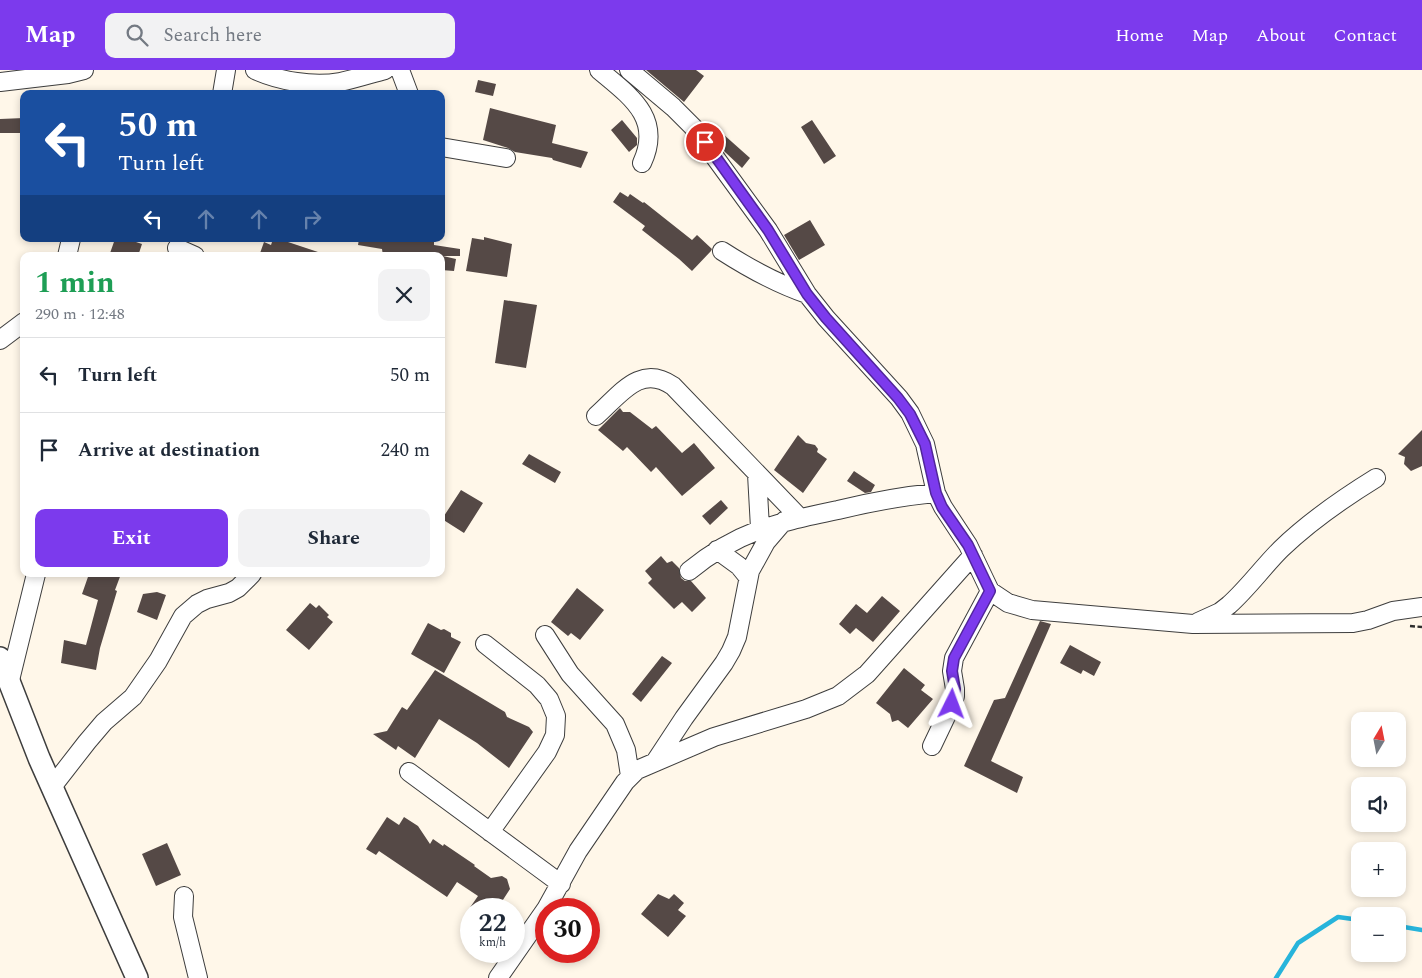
<!DOCTYPE html>
<html lang="en">
<head>
<meta charset="utf-8">
<style>
	body { margin:0; font-family:Spectral,serif; background:#f2f2f3; color:#1f2937; height:100vh; display:flex; flex-direction:column; font-size:19px; white-space:nowrap }
	* { box-sizing:border-box; margin:0 }
	p { font-size:16px; color:#747a83 }
	.icon { flex:none; width:28px; height:28px; fill:none; stroke:currentColor; stroke-width:2; stroke-linecap:round; stroke-linejoin:round }
	.map { position:relative; flex:1; overflow:hidden }
	.details { position:absolute; left:20px; top:182px; width:425px; height:325px; display:flex; flex-direction:column; background:#fff; border-radius:10px; box-shadow:0 2px 8px #0003 }
	.details>* { flex:none }
	.top-card { position:absolute; left:20px; top:20px; width:425px; height:152px; border-radius:10px; box-shadow:0 2px 8px #0003; background:#1a4fa0; color:#fff; overflow:hidden }
	.needle { width:32px; rotate:10deg }
	.fabs { position:absolute; left:1351px; top:642px; display:grid; gap:10px }
	.fabs a { display:grid; place-items:center; width:55px; height:55px; border-radius:10px; background:#fff; box-shadow:0 2px 8px #0003; font-size:25px }
	.speed { position:absolute; left:460px; top:828px; display:flex; gap:10px; font-size:25px; font-weight:700; text-align:center }
	.speed>* { display:grid; place-content:center; width:65px; height:65px; border-radius:50%; background:#fff; box-shadow:0 2px 8px #0003; line-height:1 }
	.speed small { font-size:12px; font-weight:400 }
	.speed .limit { border:8px solid #d22; background:#fff; color:#111 }
	.pin { position:absolute; display:grid; place-items:center; width:42px; height:42px; color:#fff; margin:-21px; border:2px solid #fff; border-radius:50%; box-shadow:0 1px 5px #0007 }
	.me { position:absolute; width:55px; margin:-28px; rotate:3deg; stroke-linejoin:round; filter:drop-shadow(0 0 4px #0008) }
	.turn { display:flex; align-items:center; gap:18px; height:105px; padding:0 15px; font-size:22px }
	.turn .icon { width:65px; height:65px; stroke-width:2.5 }
	.turn b { display:block; font-size:35px; line-height:42px }
	.lanes { display:flex; align-items:center; height:48px; padding:0 15px; background:#0003; justify-content:center; gap:25px; direction:ltr }
	.lanes .off { opacity:.35 }
	.round { display:grid; place-items:center; flex:none; width:52px; height:52px; border-radius:10px; background:#f2f2f3 }
	.head { display:flex; align-items:center; justify-content:space-between; height:85px; padding:0 15px }
	h1 { font-size:30px; font-weight:700; line-height:38px; color:#1e9e55 }
	.cta { display:flex; gap:10px; margin-top:auto; padding:10px 15px }
	.cta a { flex:1; height:58px; border-radius:10px; background:#7c3aed; color:#fff; font-size:20px; font-weight:700; line-height:58px; text-align:center }
	.cta a+a { background:#f2f2f3; color:#1f2937 }
	ul { padding:0; list-style:none }
	li { display:flex; align-items:center; gap:15px; height:75px; padding:0 15px; border-top:1px solid #e0e1e3 }
	li div { flex:1 }
	li b { display:block; font-size:19px }
	li em { font-style:normal }
	header { display:flex; align-items:center; gap:30px; box-sizing:border-box; height:70px; padding:0 25px; background:#7c3aed; color:#fff }
	header strong { font-size:24px }
	nav { display:flex; gap:28px; margin-inline-start:auto; font-size:18px }
	.search { width:350px; height:45px; background:#f2f2f3; display:flex; align-items:center; gap:12px; box-sizing:border-box; padding:0 18px; border-radius:10px; color:#747a83; font-size:19px }
	.map>svg:first-child { display:block }
	.lines { fill:none; stroke-linecap:round; stroke-linejoin:round }
	.stream { stroke:#27b4db; stroke-width:4.5 }
	.building { fill:#554946 }
	.minor-casing { stroke:#3e3e3e; stroke-width:20 }
	.tertiary-casing { stroke:#3e3e3e; stroke-width:24 }
	.path { stroke:#2d2d2d; stroke-width:2.5; stroke-dasharray:5 2.5; stroke-linecap:butt }
	.minor { stroke:#fff; stroke-width:18 }
	.tertiary { stroke:#fff; stroke-width:21 }
	.route-casing { stroke:#51269a; stroke-width:12 }
	.route { stroke:#7c3aed; stroke-width:9 }
</style>
</head>
<body>
<header>
<strong>Map</strong>
<div class="search"><svg class="icon" aria-label="search" viewBox="0 0 24 24"><circle cx="10" cy="10" r="6"/><path d="M15 15l6 6"/></svg>Search here</div>
<nav><a>Home</a><a>Map</a><a>About</a><a>Contact</a></nav>
</header>
<div class="map">
<svg width="1422" height="908" viewBox="0 0 1422 908">
	<rect width="100%" height="100%" fill="#fff7e9"/>
	<g class="lines">
		<path class="stream" d="M 1398,856 L 1422,860
			M 1276,908 L 1298,873 L 1338,847 L 1360,850"/>
	</g>
	<path class="building" d="M 646,0 L 696,0 L 704,6 L 684,32 Z
		M 478,10 L 496,14 L 493,26 L 475,22 Z
		M 490,38 L 556,55 L 552,73 L 588,82 L 581,98 L 553,90 L 552,88 L 515,82 L 508,78 L 483,70 Z
		M 24,48 L 24,63 L 0,63 L 0,49 Z
		M 622,50 L 637,68 L 637,75 L 629,82 L 611,60 Z
		M 812,50 L 836,86 L 824,94 L 801,57 Z
		M 714,56 L 750,88 L 742,98 L 725,82 L 709,61 Z
		M 620,122 L 628,127 L 630,124 L 643,133 L 644,132 L 692,170 L 697,165 L 712,179 L 711,181 L 692,201 L 679,189 L 642,160 L 645,156 L 613,132 Z
		M 810,150 L 825,175 L 799,190 L 784,165 Z
		M 484,167 L 512,174 L 507,207 L 466,201 L 472,168 L 484,170 Z
		M 115,169 L 126,172 L 127,169 L 142,174 L 138,186 L 109,186 Z
		M 273,169 L 279,169 L 324,184 L 324,186 L 259,186 L 264,172 L 271,175 Z
		M 359,169 L 434,169 L 434,175 L 460,179 L 460,186 L 443,186 L 456,189 L 454,201 L 441,200 L 441,186 L 383,186 L 382,179 L 358,175 Z
		M 504,230 L 537,235 L 526,298 L 495,293 Z
		M 620,338 L 623,342 L 630,342 L 652,359 L 656,356 L 682,383 L 694,373 L 715,398 L 682,426 L 656,397 L 651,402 L 627,377 L 623,381 L 598,360 Z
		M 1422,360 L 1422,396 L 1411,401 L 1404,394 L 1405,387 L 1398,384 Z
		M 798,365 L 806,373 L 815,375 L 818,379 L 817,382 L 827,389 L 803,423 L 774,400 Z
		M 529,384 L 561,402 L 555,413 L 522,394 Z
		M 854,401 L 875,415 L 871,422 L 865,423 L 847,411 Z
		M 461,420 L 483,433 L 464,463 L 442,449 Z
		M 721,430 L 728,438 L 710,455 L 702,446 Z
		M 661,486 L 667,493 L 672,491 L 679,498 L 681,508 L 685,511 L 691,511 L 706,528 L 692,542 L 682,532 L 674,539 L 648,513 L 652,509 L 645,501 Z
		M 89,504 L 121,504 L 115,520 L 117,521 L 100,578 L 96,600 L 61,593 L 64,570 L 86,575 L 98,530 L 82,524 Z
		M 577,518 L 604,540 L 580,570 L 571,563 L 568,566 L 551,552 Z
		M 157,522 L 166,525 L 157,550 L 137,542 L 143,524 Z
		M 882,526 L 900,541 L 873,572 L 856,558 L 850,564 L 839,554 L 856,534 L 867,543 Z
		M 310,533 L 316,538 L 319,535 L 329,545 L 327,547 L 333,552 L 309,580 L 286,560 Z
		M 1040,551 L 1051,554 L 991,691 L 1023,707 L 1017,723 L 964,696 L 994,630 L 1005,628 Z
		M 428,553 L 441,560 L 444,559 L 451,563 L 451,567 L 461,572 L 444,603 L 411,584 Z
		M 1070,575 L 1101,592 L 1094,606 L 1083,600 L 1081,604 L 1060,593 Z
		M 662,586 L 672,593 L 641,632 L 632,624 Z
		M 904,598 L 925,615 L 921,620 L 933,629 L 908,658 L 898,650 L 892,652 L 890,644 L 876,633 Z
		M 435,600 L 505,642 L 507,647 L 529,657 L 533,662 L 509,698 L 477,673 L 439,649 L 415,688 L 398,676 L 396,680 L 373,664 L 387,661 L 402,637 L 407,640 Z
		M 387,747 L 399,755 L 404,747 L 418,756 L 430,774 L 433,769 L 443,776 L 444,774 L 475,795 L 474,796 L 491,808 L 502,806 L 507,809 L 510,819 L 497,839 L 469,839 L 478,826 L 457,812 L 447,827 L 379,781 L 376,785 L 366,779 Z
		M 167,773 L 181,805 L 156,816 L 142,784 Z
		M 658,824 L 669,829 L 674,824 L 684,833 L 678,840 L 686,846 L 668,867 L 641,844 Z"/>
	<g class="lines">
		<defs>
			<path id="minor" d="M 255,0 C 279,11 313,17 340,12 C 355,9 370,4 385,0
				M 400,0 L 409,24
				M 599,0 C 630,26 663,48 642,93
				M 629,0 L 673,37 L 693,57 L 768,160 L 807,224 L 826,248 L 899,328 L 910,343 L 925,374 L 936,423 L 943,437 L 968,475 L 990,521 L 1008,533 L 1032,540 L 1193,554 L 1353,553 L 1368,550 L 1393,541 L 1422,537
				M 0,12 L 68,4 L 84,0
				M 222,24 L 226,0
				M 441,77 L 506,88
				M 177,178 L 195,186
				M 722,181 C 750,199 775,213 807,224
				M 67,186 L 71,169
				M 0,270 L 24,252
				M 596,346 C 620,325 640,293 673,316 L 800,448
				M 757,404 L 760,458
				M 717,480 L 739,496 L 748,507
				M 689,501 C 739,460 777,453 838,440 C 871,432 903,426 936,423
				M 1198,552 L 1220,542 L 1229,535 C 1248,518 1263,497 1281,479 C 1310,451 1342,429 1376,408
				M 545,565 L 570,604 L 615,654 L 626,680 L 630,706
				M 485,574 L 537,615 L 549,629 L 556,646 L 555,665 L 547,682 L 490,762
				M 10,610 L 36,504
				M 932,676 L 952,634 L 955,626 L 955,619 L 952,601 L 954,588 L 990,521
				M 655,692 L 684,648 L 724,593 L 731,581 L 737,567 L 750,501 L 766,472 L 784,451
				M 409,702 L 561,814
				M 52,717 L 87,672 L 104,652 L 133,627 L 158,591 L 183,546 L 197,534 L 207,529 L 229,523 L 238,518 L 252,504
				M 184,826 L 183,847 L 198,908
				M 546,839 L 578,781 L 625,712 L 637,700 L 714,667 L 806,639 L 838,626 L 867,604 L 973,485
				M 498,908 L 546,839"/>
			<path id="tertiary" d="M 0,588 L 39,688 L 137,908"/>
		</defs>
		<use href="#minor" class="minor-casing"/>
		<use href="#tertiary" class="tertiary-casing"/>
		<path class="path" d="M 1410,556 L 1422,557"/>
		<use href="#minor" class="minor"/>
		<use href="#tertiary" class="tertiary"/>
	</g>
	<g class="lines">
		<defs>
			<path id="route" d="M 705,72 L 768,160 L 807,224 L 826,248 L 898,328 L 910,344 L 925,374 L 936,423 L 942,437 L 968,475 L 990,521 L 954,588 L 952,601 L 955,619 L 952,634"/>
		</defs>
		<use href="#route" class="route-casing"/>
		<use href="#route" class="route"/>
	</g>
</svg>
<div class="fabs">
<a><svg class="needle" viewBox="-14 -14 28 28"><path d="M0-13l5 13h-10z" fill="#e53935"/><path d="M0 13l5-13h-10z" fill="#747a83"/></svg></a>
<a><svg class="icon" aria-label="sound" viewBox="0 0 24 24"><path d="M4 9h4l5-4v14l-5-4H4zM17 9q2 3 0 6"/></svg></a>
<a>+</a>
<a>−</a>
</div>
<div class="speed"><div>22<small>km/h</small></div><div class="limit">30</div></div>
<div class="pin" style="left:705px;top:72px;background:#d93025"><svg class="icon" aria-label="arrive" viewBox="0 0 24 24"><path d="M6 21V4h12l-3 4 3 4H6"/></svg></div>
<svg class="me" style="left:952px;top:634px" viewBox="-20 -20 40 40"><path d="M0-17L14 15 0 8-14 15z" fill="#7c3aed" stroke="#fff" stroke-width="4"/></svg>
<div class="top-card">
<div class="turn"><svg class="icon" aria-label="left" viewBox="0 0 24 24"><path d="M17 20v-9H6M10 6l-5 5 5 5"/></svg><div><b>50 m</b>Turn left</div></div>
<div class="lanes"><svg class="icon" aria-label="left" viewBox="0 0 24 24"><path d="M17 20v-9H6M10 6l-5 5 5 5"/></svg><svg class="icon off" aria-label="ahead" viewBox="0 0 24 24"><path d="M12 20V5M6 11l6-6 6 6"/></svg><svg class="icon off" aria-label="ahead" viewBox="0 0 24 24"><path d="M12 20V5M6 11l6-6 6 6"/></svg><svg class="icon off" aria-label="right" viewBox="0 0 24 24"><path d="M7 20v-9h11M14 6l5 5-5 5"/></svg></div>
</div>
<section class="details">
<div class="head"><div><h1>1 min</h1><p>290 m · 12:48</p></div><a class="round"><svg class="icon" aria-label="close" viewBox="0 0 24 24"><path d="M6 6l12 12M18 6L6 18"/></svg></a></div>
<ul>
<li><svg class="icon" aria-label="left" viewBox="0 0 24 24"><path d="M17 20v-9H6M10 6l-5 5 5 5"/></svg><div><b>Turn left</b></div><em>50 m</em></li>
<li><svg class="icon" aria-label="arrive" viewBox="0 0 24 24"><path d="M6 21V4h12l-3 4 3 4H6"/></svg><div><b>Arrive at destination</b></div><em>240 m</em></li>
</ul>
<div class="cta"><a>Exit</a><a>Share</a></div>
</section>
</div>
</body>
</html>
